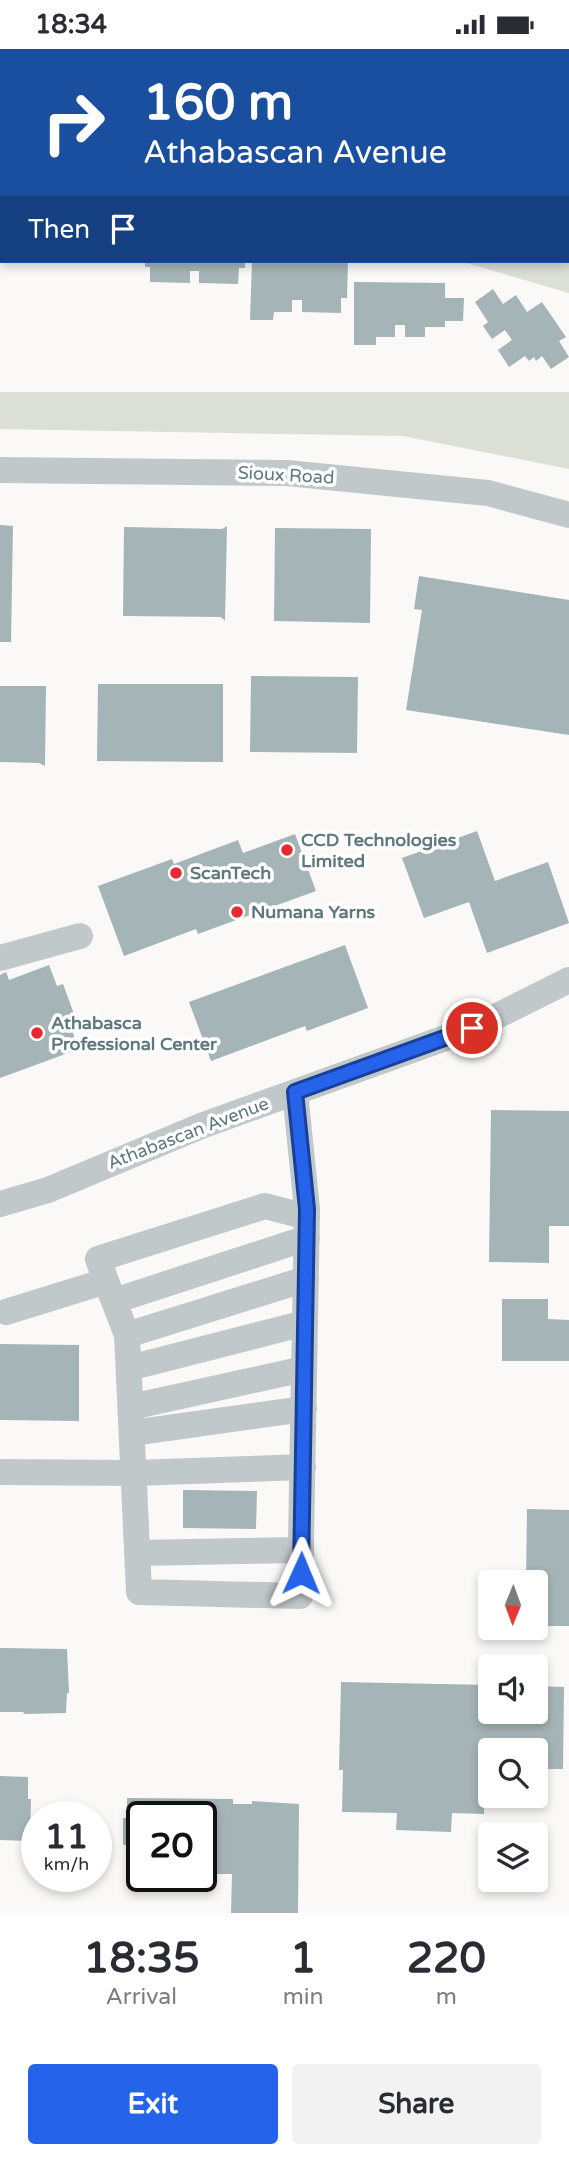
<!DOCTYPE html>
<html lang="en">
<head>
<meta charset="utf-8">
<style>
	body { margin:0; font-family:"Varela Round",sans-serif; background:#f2f2f3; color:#2b2b33; height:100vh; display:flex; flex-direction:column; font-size:26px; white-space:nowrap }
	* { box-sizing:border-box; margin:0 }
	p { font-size:23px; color:#7c7c81 }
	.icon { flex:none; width:38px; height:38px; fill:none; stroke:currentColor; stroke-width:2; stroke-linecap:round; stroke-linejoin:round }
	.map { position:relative; height:1864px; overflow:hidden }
	.details { display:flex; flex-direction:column; background:#fff; flex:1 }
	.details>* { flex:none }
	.hud { position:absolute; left:0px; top:0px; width:570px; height:214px; box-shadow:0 4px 10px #0003; background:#1a4fa0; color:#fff; overflow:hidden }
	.needle { width:46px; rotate:181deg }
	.fabs { position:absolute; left:478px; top:1521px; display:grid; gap:14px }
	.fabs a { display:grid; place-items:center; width:70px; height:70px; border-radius:7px; background:#fff; box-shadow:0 4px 10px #0003; font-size:35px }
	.speed { position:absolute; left:21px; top:1752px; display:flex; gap:14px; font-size:35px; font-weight:700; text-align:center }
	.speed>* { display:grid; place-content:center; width:91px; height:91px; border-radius:50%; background:#fff; box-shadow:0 4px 10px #0003; line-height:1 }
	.speed small { font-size:18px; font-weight:400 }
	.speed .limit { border:4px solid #111; border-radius:10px; background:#fff; color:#111 }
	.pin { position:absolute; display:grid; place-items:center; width:60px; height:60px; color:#fff; margin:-30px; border:4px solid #fff; border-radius:50%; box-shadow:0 2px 7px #0007 }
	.me { position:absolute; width:77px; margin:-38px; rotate:1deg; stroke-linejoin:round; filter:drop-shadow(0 0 5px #0008) }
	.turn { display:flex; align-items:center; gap:24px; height:147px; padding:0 28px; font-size:32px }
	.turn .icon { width:91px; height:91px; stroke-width:2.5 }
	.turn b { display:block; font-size:49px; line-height:60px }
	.then { display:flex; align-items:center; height:66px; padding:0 28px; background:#0003; gap:14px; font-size:26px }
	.eta { display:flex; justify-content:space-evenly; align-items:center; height:119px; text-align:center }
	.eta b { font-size:42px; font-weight:700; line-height:49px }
	.primary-button { display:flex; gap:14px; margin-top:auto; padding:14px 28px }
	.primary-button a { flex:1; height:80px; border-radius:7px; background:#2563eb; color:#fff; font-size:28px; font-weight:700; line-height:80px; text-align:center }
	.primary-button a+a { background:#f2f2f3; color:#2b2b33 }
	.status { display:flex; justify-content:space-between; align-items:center; height:49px; padding:0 35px; background:#fff; direction:ltr }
	.status svg { height:19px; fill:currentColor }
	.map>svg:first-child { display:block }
	.green { fill:#dcdfd6 }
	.building { fill:#a5b4b6 }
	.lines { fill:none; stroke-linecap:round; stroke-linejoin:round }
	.minor { stroke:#c1c8ca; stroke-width:26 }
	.route-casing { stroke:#184099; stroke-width:18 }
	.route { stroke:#2563eb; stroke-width:12 }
	.poi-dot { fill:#e82932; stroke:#fff; stroke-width:2.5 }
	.labels { text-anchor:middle; stroke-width:7; stroke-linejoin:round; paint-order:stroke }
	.street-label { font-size:18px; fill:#5f787d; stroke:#fff }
	.poi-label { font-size:18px; font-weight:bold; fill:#5f787d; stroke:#fff; text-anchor:start }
</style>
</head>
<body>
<div class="status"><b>18:34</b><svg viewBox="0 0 49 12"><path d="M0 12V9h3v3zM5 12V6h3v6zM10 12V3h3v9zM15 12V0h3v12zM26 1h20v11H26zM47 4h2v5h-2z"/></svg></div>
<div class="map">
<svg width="569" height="1864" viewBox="0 0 569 1864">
	<rect width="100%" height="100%" fill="#faf9f8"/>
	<path class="green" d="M 0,0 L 282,0 L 284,2 L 2,2 L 2,59 Z
		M 569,103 L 569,244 L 459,212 L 569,212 Z
		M 0,343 L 569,343 L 569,420 L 403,387 L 0,380 Z"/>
	<path class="building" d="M 145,212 L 245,212 L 245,219 L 239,219 L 238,235 L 199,234 L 199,222 L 190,222 L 190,234 L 150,233 L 150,218 L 145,218 Z
		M 252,212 L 348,212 L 347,249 L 341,249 L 341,264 L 302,263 L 302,251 L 292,251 L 292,263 L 274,263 L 273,271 L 250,271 Z
		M 354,233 L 445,234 L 445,249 L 464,249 L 463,272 L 445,272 L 445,278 L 425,278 L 425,288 L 405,288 L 405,276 L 395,276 L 395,288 L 376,288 L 376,296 L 354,296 Z
		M 493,240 L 503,255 L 516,246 L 527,263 L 542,253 L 566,288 L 559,292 L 569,308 L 551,320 L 542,307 L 536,312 L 534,308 L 529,312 L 525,307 L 509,318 L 498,301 L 512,291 L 505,281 L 492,290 L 483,277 L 488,273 L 475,253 Z
		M 0,476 L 13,477 L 11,593 L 0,593 Z
		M 227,477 L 225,572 L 221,568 L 123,567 L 124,478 L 222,480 Z
		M 275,479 L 371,480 L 370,574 L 274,572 Z
		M 419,527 L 569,551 L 569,686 L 406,661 L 422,561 L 414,560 Z
		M 251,627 L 358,628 L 357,704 L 250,703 Z
		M 98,635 L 223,635 L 223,713 L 97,712 Z
		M 0,637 L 46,637 L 45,717 L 39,714 L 0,713 Z
		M 477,782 L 495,832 L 548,813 L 569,874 L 487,904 L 469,853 L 424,869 L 402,809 Z
		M 295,785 L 316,842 L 198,885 L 196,880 L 124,907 L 98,837 L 172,810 L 174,815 L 238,791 L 243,804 Z
		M 345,896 L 368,959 L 307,982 L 305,977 L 211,1012 L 189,953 Z
		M 49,916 L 57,937 L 63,935 L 74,965 L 67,968 L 79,1000 L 0,1029 L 0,926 L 6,923 L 9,931 Z
		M 491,1061 L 569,1062 L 569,1177 L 549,1177 L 549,1214 L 489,1213 Z
		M 502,1250 L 548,1250 L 548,1270 L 569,1271 L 569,1312 L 502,1312 Z
		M 0,1295 L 79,1296 L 79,1372 L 0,1371 Z
		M 183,1441 L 257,1442 L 256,1480 L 183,1479 Z
		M 527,1460 L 569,1461 L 569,1577 L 536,1577 L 536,1533 L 526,1533 Z
		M 0,1599 L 67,1600 L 69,1644 L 67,1644 L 66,1664 L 23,1665 L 24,1663 L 0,1663 Z
		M 341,1633 L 490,1636 L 490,1662 L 536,1662 L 536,1637 L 564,1638 L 563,1720 L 539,1720 L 539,1723 L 536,1723 L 536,1701 L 490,1701 L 490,1722 L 485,1722 L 484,1765 L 452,1764 L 451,1783 L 396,1781 L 397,1764 L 342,1763 L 343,1721 L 339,1721 Z
		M 0,1727 L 28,1728 L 28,1750 L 31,1750 L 30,1792 L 0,1791 Z
		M 127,1749 L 233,1750 L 233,1755 L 252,1755 L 252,1752 L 299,1755 L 298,1864 L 231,1864 L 232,1825 L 209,1825 L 209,1816 L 201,1816 L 201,1768 L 142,1768 L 142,1814 L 127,1814 L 127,1796 L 123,1796 L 123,1769 L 127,1769 Z"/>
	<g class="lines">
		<path class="minor" d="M 0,421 L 287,424 L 488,444 L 569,466
			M 0,909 L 80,887
			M 0,1155 L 48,1141 L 201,1077 L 473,979 L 569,931
			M 106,1232 L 127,1286 L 139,1543 L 300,1547 L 307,1160 L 295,1043
			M 114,1252 L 307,1189
			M 6,1263 L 106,1232 L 98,1210 L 265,1157 L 307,1168
			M 127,1286 L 306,1230
			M 129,1319 L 305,1274
			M 131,1358 L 304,1320
			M 132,1384 L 304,1360
			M 0,1423 L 134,1424 L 303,1418
			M 137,1504 L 301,1501"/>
	</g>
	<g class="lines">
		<defs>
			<path id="route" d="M 301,1524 L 307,1160 L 295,1043 L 472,979"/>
		</defs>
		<use href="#route" class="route-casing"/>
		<use href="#route" class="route"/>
	</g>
	<g class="poi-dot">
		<circle cx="287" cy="801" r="7"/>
		<circle cx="176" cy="824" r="7"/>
		<circle cx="237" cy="863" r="7"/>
		<circle cx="37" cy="984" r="7"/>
	</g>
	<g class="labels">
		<g class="street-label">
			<text transform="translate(286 426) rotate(3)" y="6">Sioux Road</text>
			<text transform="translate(188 1084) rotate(-21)" y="6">Athabascan Avenue</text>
		</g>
		<g class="poi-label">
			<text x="301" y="797">CCD Technologies<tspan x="301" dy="21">Limited</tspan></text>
			<text x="190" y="830">ScanTech</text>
			<text x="251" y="869">Numana Yarns</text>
			<text x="51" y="980">Athabasca<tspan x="51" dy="21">Professional Center</tspan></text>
		</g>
	</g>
</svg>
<div class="fabs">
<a><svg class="needle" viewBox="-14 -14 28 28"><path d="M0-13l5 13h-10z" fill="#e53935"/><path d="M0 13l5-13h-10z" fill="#7c7c81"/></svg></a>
<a><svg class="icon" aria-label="sound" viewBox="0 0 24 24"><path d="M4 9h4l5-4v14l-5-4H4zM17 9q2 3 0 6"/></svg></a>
<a><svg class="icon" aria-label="search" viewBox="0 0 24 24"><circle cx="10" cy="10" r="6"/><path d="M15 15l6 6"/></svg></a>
<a><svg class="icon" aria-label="layers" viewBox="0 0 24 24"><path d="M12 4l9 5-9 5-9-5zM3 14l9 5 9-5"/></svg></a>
</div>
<div class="speed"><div>11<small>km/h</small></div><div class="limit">20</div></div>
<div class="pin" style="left:472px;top:979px;background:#d93025"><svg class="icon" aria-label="arrive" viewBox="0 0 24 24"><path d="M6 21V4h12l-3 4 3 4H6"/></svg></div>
<svg class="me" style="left:301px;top:1524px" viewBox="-20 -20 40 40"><path d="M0-17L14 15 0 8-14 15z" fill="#2563eb" stroke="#fff" stroke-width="4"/></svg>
<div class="hud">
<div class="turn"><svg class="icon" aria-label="right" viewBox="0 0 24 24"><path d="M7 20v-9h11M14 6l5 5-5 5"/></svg><div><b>160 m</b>Athabascan Avenue</div></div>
<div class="then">Then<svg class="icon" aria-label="arrive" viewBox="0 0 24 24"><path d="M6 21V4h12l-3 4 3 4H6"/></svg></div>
</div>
</div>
<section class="details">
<div class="eta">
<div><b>18:35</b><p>Arrival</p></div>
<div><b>1</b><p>min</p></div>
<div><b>220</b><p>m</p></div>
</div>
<div class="primary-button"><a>Exit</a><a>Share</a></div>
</section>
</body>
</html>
